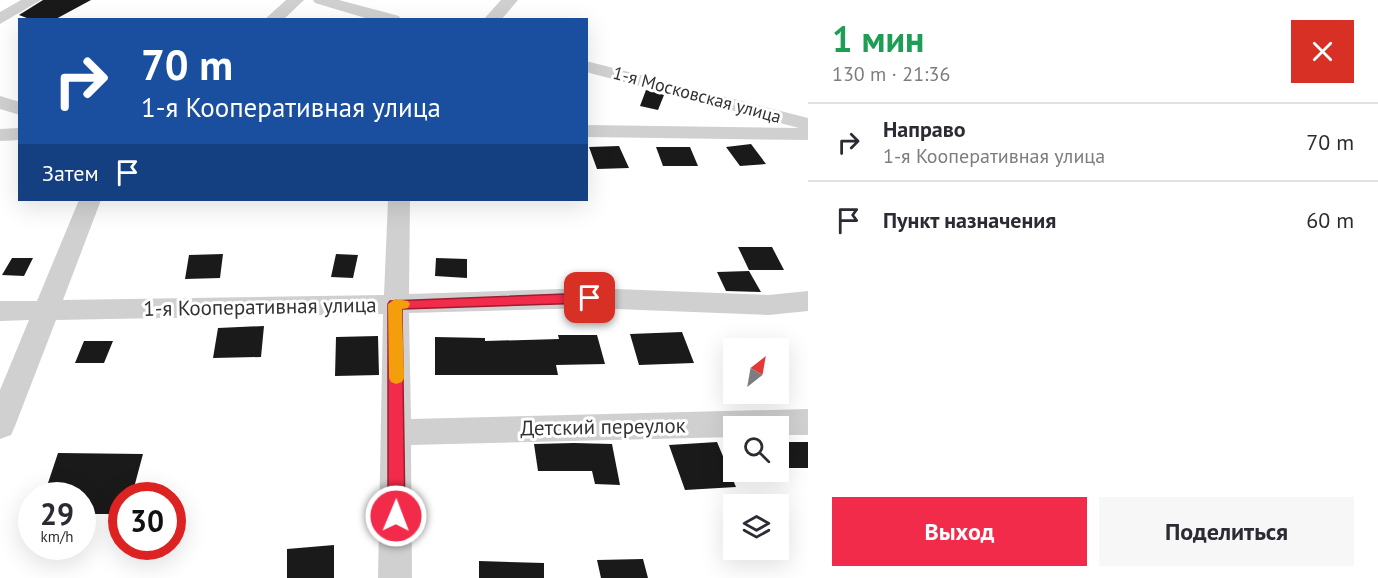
<!DOCTYPE html>
<html lang="ru">
<head>
<meta charset="utf-8">
<style>
	body { margin:0; font-family:"PT Sans",sans-serif; background:#f7f7f7; color:#2b2b33; height:100vh; display:flex; flex-direction:column; font-size:22px; white-space:nowrap }
	* { box-sizing:border-box; margin:0 }
	p { font-size:20px; color:#7c7c81 }
	.icon { flex:none; width:33px; height:33px; fill:none; stroke:currentColor; stroke-width:2; stroke-linecap:round; stroke-linejoin:round }
	.map { position:relative; flex:1; overflow:hidden }
	.side { display:flex; flex-direction:column; background:#fff; width:570px }
	.side>* { flex:none }
	.top-card { position:absolute; left:18px; top:18px; width:570px; height:183px; border-radius:0px; box-shadow:0 6px 24px #0002; background:#1a4fa0; color:#fff; overflow:hidden }
	.needle { width:39px; rotate:31deg }
	.controls { position:absolute; left:723px; top:338px; display:grid; gap:12px }
	.controls a { display:grid; place-items:center; width:66px; height:66px; border-radius:0px; background:#fff; box-shadow:0 6px 24px #0002; font-size:30px }
	.speed { position:absolute; left:18px; top:482px; display:flex; gap:12px; font-size:30px; font-weight:700; text-align:center }
	.speed>* { display:grid; place-content:center; width:78px; height:78px; border-radius:50%; background:#fff; box-shadow:0 6px 24px #0002; line-height:1 }
	.speed small { font-size:15px; font-weight:400 }
	.speed .limit { border:9px solid #d22; background:#fff; color:#111 }
	.pin { position:absolute; display:grid; place-items:center; width:51px; height:51px; color:#fff; margin:-26px; border-radius:12px; box-shadow:0 3px 9px #0006 }
	.me { position:absolute; width:66px; margin:-33px; rotate:1deg; stroke-linejoin:round; filter:drop-shadow(0 0 4px #0008) }
	.turn { display:flex; align-items:center; gap:21px; height:126px; padding:0 24px; font-size:27px }
	.turn .icon { width:78px; height:78px; stroke-width:2.5 }
	.turn b { display:block; font-size:42px; line-height:51px }
	.then { display:flex; align-items:center; height:57px; padding:0 24px; background:#0003; gap:12px; font-size:22px }
	.round { display:grid; place-items:center; flex:none; width:63px; height:63px; border-radius:0px; background:#f7f7f7 }
	.head { display:flex; align-items:center; justify-content:space-between; height:102px; padding:0 24px }
	h1 { font-size:36px; font-weight:800; line-height:45px; color:#1e9e55 }
	.button { display:flex; gap:12px; margin-top:auto; padding:12px 24px }
	.button a { flex:1; height:69px; border-radius:0px; background:#f32b4b; color:#fff; font-size:24px; font-weight:800; line-height:69px; text-align:center }
	.button a+a { background:#f7f7f7; color:#2b2b33 }
	ul { padding:0; list-style:none }
	li { display:flex; align-items:center; gap:18px; height:78px; padding:0 24px; border-top:2px solid #e1e1e2 }
	li div { flex:1 }
	li b { display:block; font-size:22px }
	li em { font-style:normal }
	main { display:flex; flex:1; min-height:0 }
	.map>svg:first-child { display:block }
	.building { fill:#1a1a1a }
	.lines { fill:none; stroke-linecap:round; stroke-linejoin:round }
	.minor { fill:#d0d0d0; fill-rule:evenodd }
	.route { fill:#f32b4b; stroke:#9e1c31; stroke-width:1.5 }
	.slow { fill:#f59e0b }
	.labels { text-anchor:middle; stroke-width:6; stroke-linejoin:round; paint-order:stroke }
	.far-street-label { font-size:18px; fill:#333; stroke:#fff }
	.street-label { font-size:21px; fill:#333; stroke:#fff }
</style>
</head>
<body>
<main>
<div class="map">
<svg width="808" height="578" viewBox="0 0 808 578">
	<rect width="100%" height="100%" fill="#fff"/>
	<path class="building" d="M 43,0 L 91,0 L 54,20 L 32,20 L 19,15 Z
		M 646,90 L 664,95 L 658,110 L 640,106 Z
		M 751,144 L 766,164 L 740,166 L 726,147 Z
		M 619,146 L 629,168 L 597,169 L 589,147 Z
		M 656,147 L 690,147 L 698,166 L 663,166 Z
		M 738,247 L 772,247 L 784,270 L 749,270 Z
		M 223,254 L 220,278 L 185,279 L 189,255 Z
		M 336,254 L 358,255 L 353,278 L 331,277 Z
		M 12,258 L 33,258 L 24,276 L 2,275 Z
		M 436,258 L 467,259 L 467,278 L 435,276 Z
		M 749,271 L 761,292 L 726,291 L 717,272 Z
		M 264,326 L 261,357 L 213,358 L 218,328 Z
		M 682,332 L 694,363 L 639,365 L 630,334 Z
		M 558,335 L 597,335 L 605,364 L 556,365 L 558,375 L 435,375 L 435,337 L 485,338 L 485,341 L 559,339 Z
		M 378,336 L 379,375 L 335,376 L 336,337 Z
		M 84,341 L 113,341 L 104,363 L 75,363 Z
		M 717,442 L 736,487 L 685,490 L 669,445 Z
		M 778,442 L 808,442 L 808,468 L 786,468 Z
		M 574,443 L 612,444 L 620,485 L 595,484 L 592,471 L 538,471 L 534,444 Z
		M 58,453 L 143,454 L 132,495 L 122,495 L 122,514 L 82,514 L 82,495 L 44,495 Z
		M 334,545 L 334,578 L 287,578 L 287,549 Z
		M 643,559 L 648,578 L 601,578 L 597,560 Z
		M 479,561 L 544,563 L 544,578 L 479,578 Z"/>
	<g class="lines">
		<path class="minor" d="M 21,0 L 41,0 L 0,24 L 0,12 Z
			M 286,0 L 304,0 L 283,20 L 264,20 Z
			M 313,0 L 339,0 L 399,16 L 401,20 L 372,20 L 315,3 Z
			M 501,0 L 518,0 L 501,20 L 483,20 Z
			M 586,61 L 808,118 L 808,140 L 586,137 L 586,125 L 799,128 L 586,72 Z
			M 0,96 L 20,102 L 20,115 L 0,109 Z
			M 20,128 L 20,140 L 0,141 L 0,129 Z
			M 79,200 L 101,200 L 63,300 L 384,295 L 388,200 L 410,200 L 409,294 L 590,288 L 769,295 L 808,291 L 808,311 L 769,315 L 590,308 L 409,313 L 411,419 L 808,409 L 808,435 L 778,435 L 778,426 L 734,426 L 734,437 L 411,445 L 412,578 L 378,578 L 383,314 L 56,320 L 15,426 L 11,435 L 0,439 L 0,390 L 29,320 L 0,321 L 0,301 L 37,301 Z"/>
	</g>
	<path class="route" d="M 590,293 L 597,298 L 590,303 L 402,309 L 405,516 L 402,521 L 396,524 L 390,521 L 388,516 L 388,304 L 390,301 Z"/>
	<path class="slow" d="M 395,299 L 408,301 L 410,304 L 408,308 L 402,309 L 404,378 L 402,382 L 396,384 L 391,382 L 389,378 L 388,304 Z"/>
	<g class="labels">
		<g class="far-street-label">
			<text transform="translate(697 95) rotate(15)" y="6">1-я Московская улица</text>
		</g>
		<g class="street-label">
			<text transform="translate(260 307) rotate(-1)" y="7">1-я Кооперативная улица</text>
			<text transform="translate(603 427) rotate(-1)" y="7">Детский переулок</text>
		</g>
	</g>
</svg>
<div class="controls">
<a><svg class="needle" viewBox="-14 -14 28 28"><path d="M0-13l5 13h-10z" fill="#e53935"/><path d="M0 13l5-13h-10z" fill="#7c7c81"/></svg></a>
<a><svg class="icon" aria-label="search" viewBox="0 0 24 24"><circle cx="10" cy="10" r="6"/><path d="M15 15l6 6"/></svg></a>
<a><svg class="icon" aria-label="layers" viewBox="0 0 24 24"><path d="M12 4l9 5-9 5-9-5zM3 14l9 5 9-5"/></svg></a>
</div>
<div class="speed"><div>29<small>km/h</small></div><div class="limit">30</div></div>
<div class="pin" style="left:590px;top:298px;background:#d93025"><svg class="icon" aria-label="arrive" viewBox="0 0 24 24"><path d="M6 21V4h12l-3 4 3 4H6"/></svg></div>
<svg class="me" style="left:396px;top:516px" viewBox="-20 -20 40 40"><circle r="17" fill="#f32b4b" stroke="#fff" stroke-width="3"/><path d="M0-11L8 9 0 5-8 9z" fill="#fff"/></svg>
<div class="top-card">
<div class="turn"><svg class="icon" aria-label="right" viewBox="0 0 24 24"><path d="M7 20v-9h11M14 6l5 5-5 5"/></svg><div><b>70 m</b>1-я Кооперативная улица</div></div>
<div class="then">Затем<svg class="icon" aria-label="arrive" viewBox="0 0 24 24"><path d="M6 21V4h12l-3 4 3 4H6"/></svg></div>
</div>
</div>
<section class="side">
<div class="head"><div><h1>1 мин</h1><p>130 m · 21:36</p></div><a class="round" style="background:#d93025;color:#fff"><svg class="icon" aria-label="close" viewBox="0 0 24 24"><path d="M6 6l12 12M18 6L6 18"/></svg></a></div>
<ul>
<li><svg class="icon" aria-label="right" viewBox="0 0 24 24"><path d="M7 20v-9h11M14 6l5 5-5 5"/></svg><div><b>Направо</b><p>1-я Кооперативная улица</p></div><em>70 m</em></li>
<li><svg class="icon" aria-label="arrive" viewBox="0 0 24 24"><path d="M6 21V4h12l-3 4 3 4H6"/></svg><div><b>Пункт назначения</b></div><em>60 m</em></li>
</ul>
<div class="button"><a>Выход</a><a>Поделиться</a></div>
</section>
</main>
</body>
</html>
